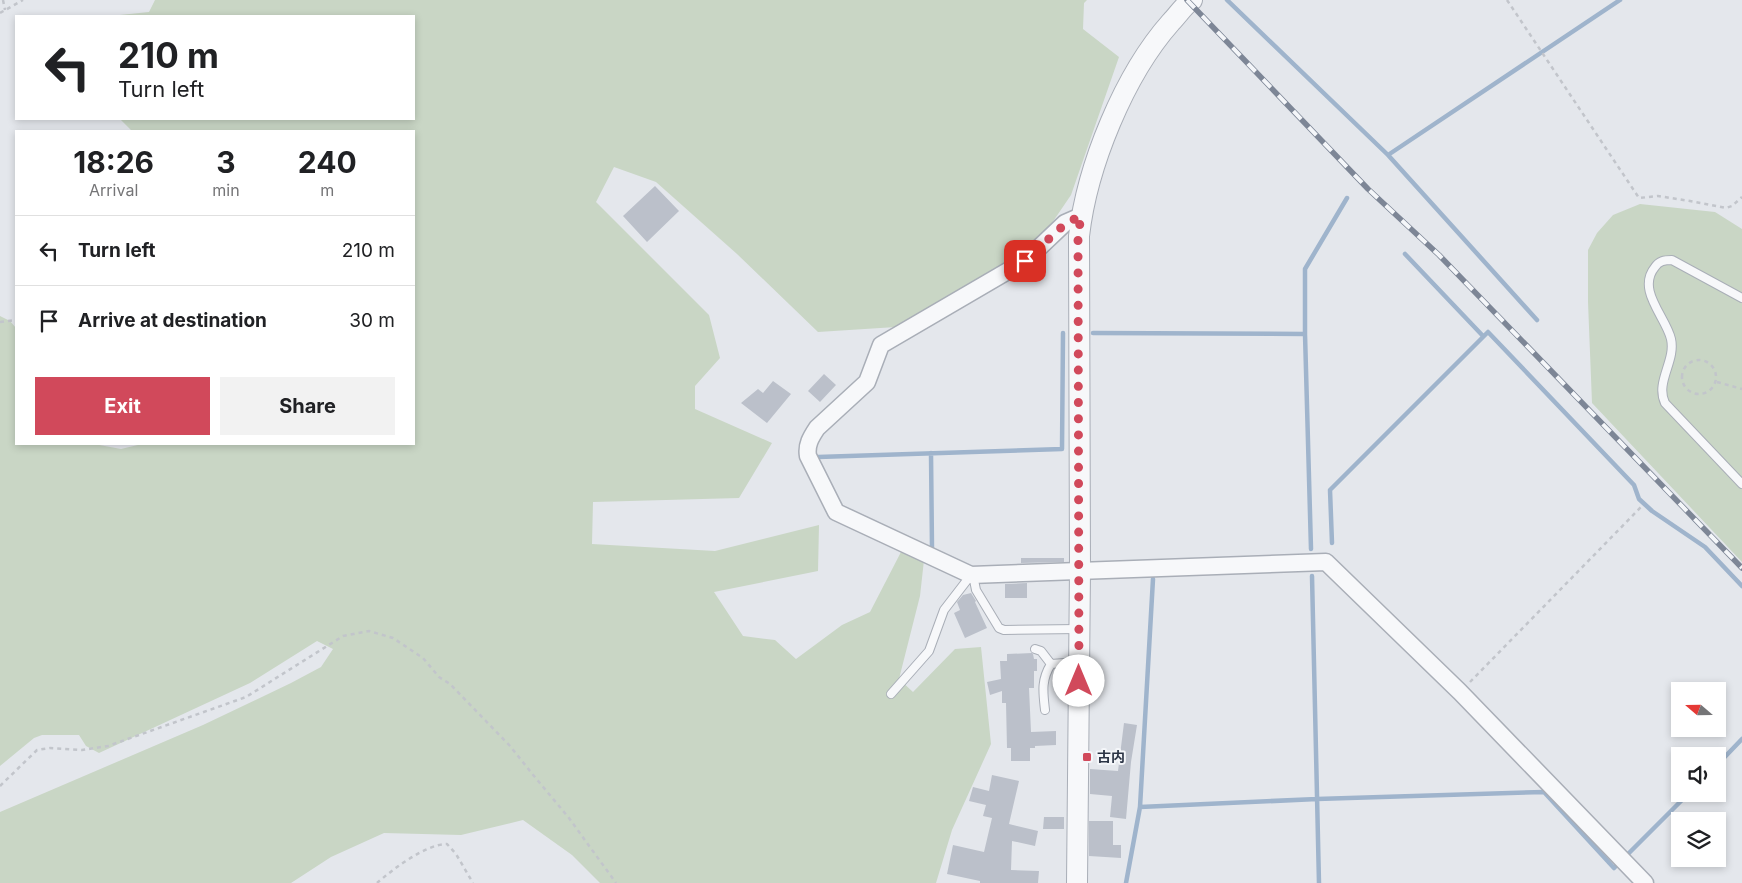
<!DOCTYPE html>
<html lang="en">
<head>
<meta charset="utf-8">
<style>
	body { margin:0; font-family:Inter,"Noto Sans JP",sans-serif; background:#f2f2f2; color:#202124; height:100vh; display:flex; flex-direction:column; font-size:19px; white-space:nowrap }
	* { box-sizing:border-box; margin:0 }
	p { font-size:16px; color:#757577 }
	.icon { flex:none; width:28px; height:28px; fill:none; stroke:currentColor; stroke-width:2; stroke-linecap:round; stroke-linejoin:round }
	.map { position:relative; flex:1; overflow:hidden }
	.side { position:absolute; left:15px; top:130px; width:400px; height:315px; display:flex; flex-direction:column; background:#fff; border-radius:0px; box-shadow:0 2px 8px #0003 }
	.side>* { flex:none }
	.hud { position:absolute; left:15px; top:15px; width:400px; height:105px; border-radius:0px; box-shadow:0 2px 8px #0003; background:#fff; color:#202124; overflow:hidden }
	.needle { width:32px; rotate:290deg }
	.buttons { position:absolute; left:1671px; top:682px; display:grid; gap:10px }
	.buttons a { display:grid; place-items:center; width:55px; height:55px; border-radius:0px; background:#fff; box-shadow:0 2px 8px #0003; font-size:25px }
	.pin { position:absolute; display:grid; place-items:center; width:42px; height:42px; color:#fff; margin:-21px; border-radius:10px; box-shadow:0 2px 8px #0006 }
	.me { position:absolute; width:55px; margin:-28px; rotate:0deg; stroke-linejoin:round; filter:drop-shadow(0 0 4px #0008) }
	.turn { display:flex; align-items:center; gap:18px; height:105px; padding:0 20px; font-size:22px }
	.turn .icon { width:65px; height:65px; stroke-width:2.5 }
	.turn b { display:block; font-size:35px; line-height:42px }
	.eta { display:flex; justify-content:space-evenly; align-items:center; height:85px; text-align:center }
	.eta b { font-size:30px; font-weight:700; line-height:35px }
	.cta { display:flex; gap:10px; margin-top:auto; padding:10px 20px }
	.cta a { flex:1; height:58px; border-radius:0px; background:#d1495b; color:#fff; font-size:20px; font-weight:700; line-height:58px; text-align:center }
	.cta a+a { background:#f2f2f2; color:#202124 }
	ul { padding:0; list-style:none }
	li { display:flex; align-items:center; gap:15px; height:70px; padding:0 20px; border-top:1px solid #e0e0e0 }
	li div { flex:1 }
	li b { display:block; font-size:19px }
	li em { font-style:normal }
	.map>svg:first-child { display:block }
	.green { fill:#c9d6c5 }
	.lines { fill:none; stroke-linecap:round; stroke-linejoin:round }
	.stream { stroke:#9fb4cc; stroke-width:4.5 }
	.building { fill:#bbc0ca }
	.service-casing { stroke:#a9aeb7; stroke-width:10 }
	.minor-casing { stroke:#a9aeb7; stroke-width:19 }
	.tertiary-casing { stroke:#a9aeb7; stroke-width:22 }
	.path { stroke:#c2c5cb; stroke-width:2.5; stroke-dasharray:4 4; stroke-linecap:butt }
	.service { stroke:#f7f8fa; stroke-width:8 }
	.minor { stroke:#f7f8fa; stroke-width:16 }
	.tertiary { stroke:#f7f8fa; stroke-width:20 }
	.rail-casing { stroke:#7d8696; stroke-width:5.5 }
	.rail { stroke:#f4f6f9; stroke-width:4; stroke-dasharray:11; stroke-linecap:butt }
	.route { stroke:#d1495b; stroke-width:9; stroke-dasharray:0 16.2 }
	.poi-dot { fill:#d1495b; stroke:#f4f6f9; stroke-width:2 }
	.labels { text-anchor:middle; stroke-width:4; stroke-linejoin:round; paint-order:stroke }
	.poi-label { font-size:14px; font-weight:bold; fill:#2b3445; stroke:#f4f6f9; text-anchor:start }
</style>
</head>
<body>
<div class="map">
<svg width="1742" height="883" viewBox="0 0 1742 883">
	<rect width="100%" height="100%" fill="#e4e7ec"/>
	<path class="green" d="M 155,0 L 1087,0 L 1084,3 L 1083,29 L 1119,57 L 1071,195 L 1039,242 L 896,327 L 818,332 L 737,254 L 656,182 L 614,167 L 596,202 L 709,315 L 720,358 L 695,386 L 695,409 L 772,443 L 739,498 L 593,502 L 592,544 L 715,551 L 819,525 L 818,571 L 714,592 L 743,636 L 775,640 L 796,659 L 842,625 L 870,612 L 901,552 L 924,560 L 920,596 L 899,679 L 913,692 L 955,649 L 981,647 L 991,744 L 952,830 L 936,883 L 600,883 L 572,855 L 523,820 L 461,835 L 384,833 L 331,857 L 291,883 L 0,883 L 0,812 L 203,725 L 291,683 L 321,667 L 333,649 L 317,641 L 250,683 L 99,753 L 86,746 L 79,735 L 42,735 L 34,738 L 0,766 L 0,316 L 10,321 L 16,328 L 16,444 L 94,444 L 121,449 L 142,444 L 414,444 L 414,131 L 132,131 L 120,119 L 414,119 L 414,16 L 110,16 L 149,12 Z
		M 1640,204 L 1715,212 L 1742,229 L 1742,562 L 1592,403 L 1588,302 L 1588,250 L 1597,233 L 1613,215 Z"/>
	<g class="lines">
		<path class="stream" d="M 1227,0 L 1388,155 L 1537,320
			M 1388,155 L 1620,0
			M 1405,254 L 1483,336
			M 1093,333 L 1305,334
			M 931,453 L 932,548
			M 818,457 L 1062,449 L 1063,333
			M 1332,543 L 1330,490 L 1488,332 L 1634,485 L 1639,499 L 1652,511 L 1705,547 L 1742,586
			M 1311,549 L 1305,334 L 1305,269 L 1347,198
			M 1312,576 L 1319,883
			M 1718,764 L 1742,739
			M 1140,807 L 1317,799 L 1544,792 L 1614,868 L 1620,862
			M 1625,857 L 1688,794
			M 1126,883 L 1140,807 L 1153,579"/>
	</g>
	<path class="building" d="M 655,186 L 679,211 L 647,242 L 623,216 Z
		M 824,374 L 836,385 L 820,402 L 808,391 Z
		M 773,381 L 791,394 L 767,423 L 741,403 L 758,389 L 763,393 Z
		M 1021,558 L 1064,558 L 1064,562 L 1021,563 Z
		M 1027,583 L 1027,598 L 1005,598 L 1005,584 Z
		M 971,593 L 976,601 L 975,602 L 987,628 L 965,638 L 954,613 L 960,610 L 957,602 L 963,595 Z
		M 1032,653 L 1033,654 L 1034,659 L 1037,659 L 1037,671 L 1034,671 L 1034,688 L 1029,688 L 1031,732 L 1056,731 L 1056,745 L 1035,746 L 1035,748 L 1030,748 L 1030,761 L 1011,761 L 1011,748 L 1007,748 L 1006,703 L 1002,703 L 1002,691 L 990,695 L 987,682 L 1001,679 L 1000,661 L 1007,661 L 1007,654 Z
		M 1124,723 L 1137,725 L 1131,762 L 1126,819 L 1110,817 L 1112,796 L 1090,794 L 1090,769 L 1118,771 Z
		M 992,775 L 1019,781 L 1009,824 L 1038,831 L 1035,846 L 1012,841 L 1011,870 L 1039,871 L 1038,883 L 980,883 L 980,881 L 947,874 L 953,845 L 984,852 L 992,818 L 983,816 L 986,805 L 969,801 L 973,787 L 989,791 Z
		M 1044,817 L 1064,817 L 1064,829 L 1043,829 Z
		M 1089,821 L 1113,821 L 1113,845 L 1121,845 L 1121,858 L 1089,856 Z"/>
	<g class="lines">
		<defs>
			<path id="service" d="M 1742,298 L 1672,260 C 1664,260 1659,261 1655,267 C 1636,290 1666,317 1671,339 C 1676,361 1655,382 1665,403 L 1742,484
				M 973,575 L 976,590 L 999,628 L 1004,630 L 1079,629
				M 1035,649 L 1041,651 L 1051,664
				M 891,694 L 929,651 L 944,610 L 971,575
				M 1045,710 C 1043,692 1041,680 1051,664 L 1078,662"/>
			<path id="minor" d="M 1081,216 L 1065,223 L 1025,261 L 881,345 L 867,382 L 817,428 C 811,437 806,445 808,456 L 836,512 L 971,575 L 1326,562 L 1460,692 L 1645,883"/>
			<path id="tertiary" d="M 1077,883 L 1080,570 L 1079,236 C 1087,166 1124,75 1171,22 C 1178,15 1184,5 1192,0"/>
		</defs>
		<use href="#service" class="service-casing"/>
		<use href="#minor" class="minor-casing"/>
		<use href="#tertiary" class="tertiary-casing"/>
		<path class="path" d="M 3,0 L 5,10
			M 1507,0 L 1639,198 L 1658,196 L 1690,201 L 1726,208 L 1732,206 L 1742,197
			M 0,13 L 23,0
			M 0,322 L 16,320
			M1682 377a17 17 0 1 1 34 0a17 17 0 1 1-34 0Z
			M 1717,382 L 1742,389
			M 1470,682 L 1641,507
			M 0,786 L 37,750 L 50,748 L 82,750 L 108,746 L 246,697 L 343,636 L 369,631 L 393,638 L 423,658 L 439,677 L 450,684 L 510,746 L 534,776 L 569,818 L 616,883
			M 377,883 C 393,869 426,844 447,844 L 456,854 L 473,883"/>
		<use href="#service" class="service"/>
		<use href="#minor" class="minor"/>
		<use href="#tertiary" class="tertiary"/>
		<defs>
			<path id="rail" d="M 1187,0 L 1368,189 L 1439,255 L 1742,568"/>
		</defs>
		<use href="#rail" class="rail-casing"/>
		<use href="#rail" class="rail"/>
	</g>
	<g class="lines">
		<path class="route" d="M 1025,261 L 1066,223 L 1081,216 L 1078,236 L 1079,681"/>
	</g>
	<rect class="poi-dot" x="1082" y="752" width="10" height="10" rx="2.5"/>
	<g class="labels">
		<g class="poi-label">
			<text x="1097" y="762">古内</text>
		</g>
	</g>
</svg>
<div class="buttons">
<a><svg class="needle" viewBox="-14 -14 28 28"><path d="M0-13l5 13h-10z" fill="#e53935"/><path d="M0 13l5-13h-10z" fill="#757577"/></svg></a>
<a><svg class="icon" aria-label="sound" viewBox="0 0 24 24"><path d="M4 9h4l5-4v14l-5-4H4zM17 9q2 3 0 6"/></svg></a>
<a><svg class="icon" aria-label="layers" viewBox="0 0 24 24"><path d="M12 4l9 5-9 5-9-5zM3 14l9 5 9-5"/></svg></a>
</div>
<div class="pin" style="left:1025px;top:261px;background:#d93025"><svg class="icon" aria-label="arrive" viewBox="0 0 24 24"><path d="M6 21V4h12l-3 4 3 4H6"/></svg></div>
<svg class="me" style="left:1079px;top:681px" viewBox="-20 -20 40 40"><circle r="19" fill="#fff"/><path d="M0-13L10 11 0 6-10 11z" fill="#d1495b"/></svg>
<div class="hud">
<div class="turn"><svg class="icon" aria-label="left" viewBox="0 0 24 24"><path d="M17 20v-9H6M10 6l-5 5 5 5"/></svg><div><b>210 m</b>Turn left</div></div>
</div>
<section class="side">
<div class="eta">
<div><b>18:26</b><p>Arrival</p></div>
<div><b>3</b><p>min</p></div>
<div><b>240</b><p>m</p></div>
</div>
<ul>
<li><svg class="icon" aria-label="left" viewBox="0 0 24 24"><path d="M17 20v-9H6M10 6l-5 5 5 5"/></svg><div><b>Turn left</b></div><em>210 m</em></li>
<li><svg class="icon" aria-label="arrive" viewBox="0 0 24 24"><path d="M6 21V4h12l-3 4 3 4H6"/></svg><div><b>Arrive at destination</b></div><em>30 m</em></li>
</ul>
<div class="cta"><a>Exit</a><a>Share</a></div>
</section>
</div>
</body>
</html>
